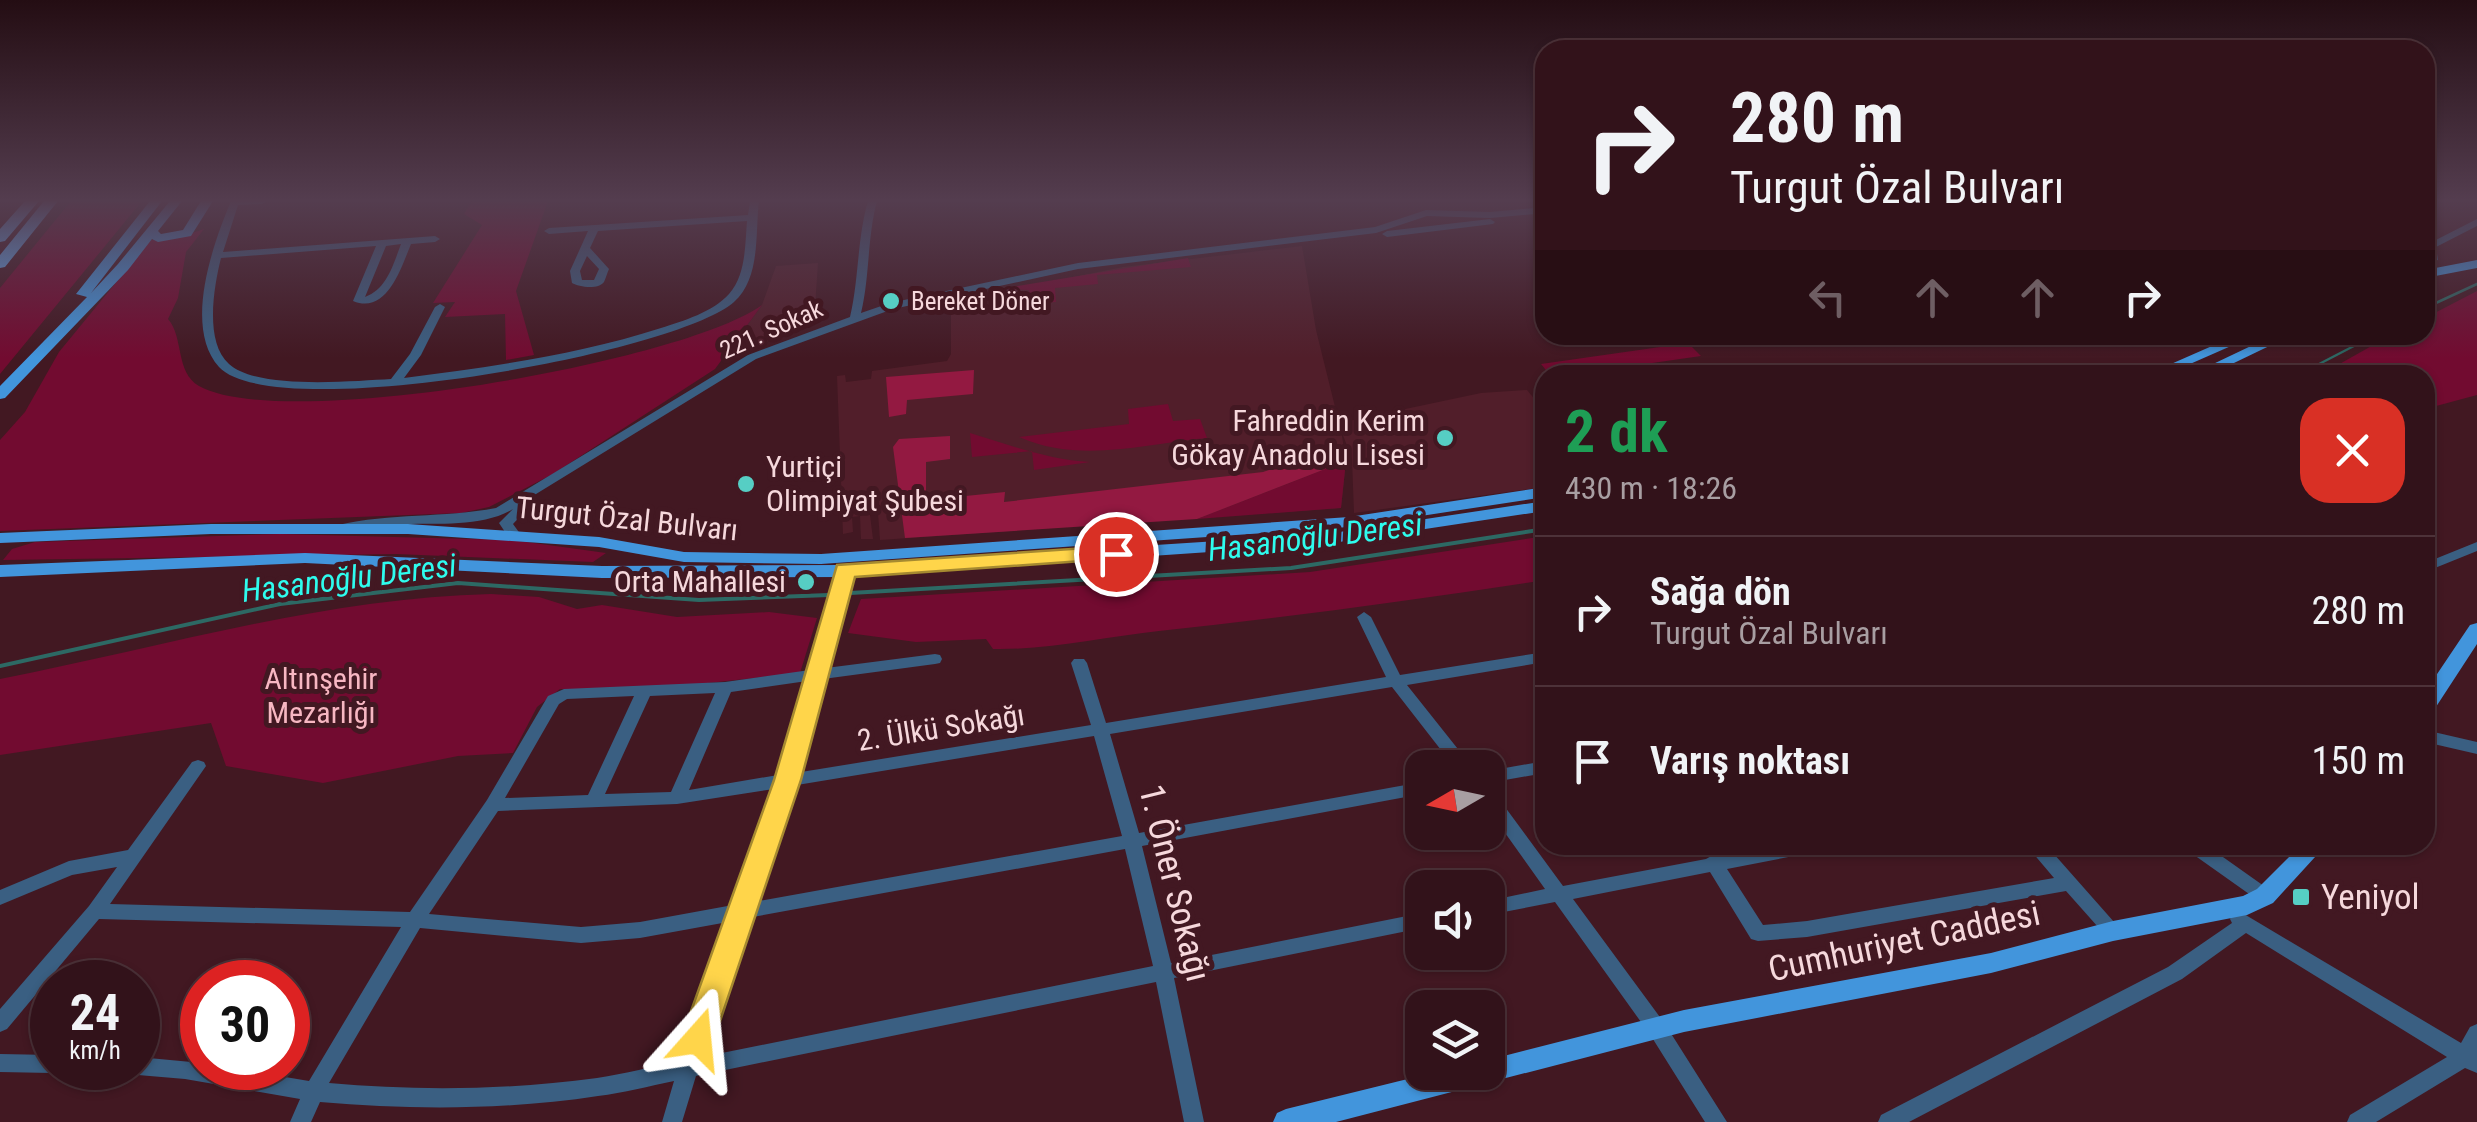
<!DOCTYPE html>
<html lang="tr">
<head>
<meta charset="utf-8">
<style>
	body { margin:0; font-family:"Roboto Condensed",sans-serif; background:#3d2027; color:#f1f3f6; height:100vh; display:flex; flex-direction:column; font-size:38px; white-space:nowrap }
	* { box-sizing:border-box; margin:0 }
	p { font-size:32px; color:#a89ea2 }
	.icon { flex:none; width:55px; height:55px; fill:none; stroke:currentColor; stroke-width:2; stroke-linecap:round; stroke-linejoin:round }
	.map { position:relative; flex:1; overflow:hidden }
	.panel { position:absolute; left:1535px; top:365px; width:900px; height:490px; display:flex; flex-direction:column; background:#32121a; border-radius:30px; box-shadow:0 2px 8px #0004,0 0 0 2px #4d3239 }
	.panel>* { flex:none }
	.banner { position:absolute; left:1535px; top:40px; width:900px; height:305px; border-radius:30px; box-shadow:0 2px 8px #0004,0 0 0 2px #4d3239; background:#32121a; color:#f1f3f6; overflow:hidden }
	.needle { width:65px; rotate:261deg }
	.tools { position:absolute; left:1405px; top:750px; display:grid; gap:20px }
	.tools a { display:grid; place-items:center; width:100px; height:100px; border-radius:20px; background:#32121a; box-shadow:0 2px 8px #0004,0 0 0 2px #4d3239; font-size:50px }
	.speed { position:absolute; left:30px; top:960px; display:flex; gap:20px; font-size:50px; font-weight:700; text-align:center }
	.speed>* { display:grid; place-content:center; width:130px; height:130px; border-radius:50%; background:#32121a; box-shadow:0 2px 8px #0004,0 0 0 2px #4d3239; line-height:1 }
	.speed small { font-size:25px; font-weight:400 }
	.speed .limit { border:15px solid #d22; background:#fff; color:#111 }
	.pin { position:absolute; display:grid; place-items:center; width:85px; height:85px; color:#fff; margin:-42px; border:5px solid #fff; border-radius:50%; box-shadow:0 2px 10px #0007 }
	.me { position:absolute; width:110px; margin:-55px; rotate:18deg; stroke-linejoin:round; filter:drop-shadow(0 0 8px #0008) }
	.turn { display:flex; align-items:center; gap:35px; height:210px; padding:0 30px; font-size:45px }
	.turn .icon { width:130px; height:130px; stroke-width:2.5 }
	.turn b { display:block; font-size:70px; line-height:85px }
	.lanes { display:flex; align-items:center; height:95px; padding:0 30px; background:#0003; justify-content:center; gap:50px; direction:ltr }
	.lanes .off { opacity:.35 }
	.round { display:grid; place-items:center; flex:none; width:105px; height:105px; border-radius:30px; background:#3d2027 }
	.headline { display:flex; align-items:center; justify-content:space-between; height:170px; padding:0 30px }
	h1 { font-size:60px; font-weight:700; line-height:75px; color:#1e9e55 }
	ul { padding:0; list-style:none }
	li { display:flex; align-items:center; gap:30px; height:150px; padding:0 30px; border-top:2px solid #4d3239 }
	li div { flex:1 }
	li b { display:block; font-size:38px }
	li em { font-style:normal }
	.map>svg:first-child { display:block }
	.built { fill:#511e2a }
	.green { fill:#720b30 }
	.forest { fill:#931941 }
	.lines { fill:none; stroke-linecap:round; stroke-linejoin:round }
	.stream-far1 { stroke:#2d6964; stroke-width:2.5 }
	.stream { stroke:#2d6964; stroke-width:4 }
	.minor { fill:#3a5f82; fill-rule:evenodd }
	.major { fill:#4295dc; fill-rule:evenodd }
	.highway { fill:#5ea9ee; fill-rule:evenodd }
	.route { fill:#ffd54a; stroke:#a68a30; stroke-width:2.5 }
	.poi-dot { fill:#56cec4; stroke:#421822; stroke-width:4 }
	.labels { text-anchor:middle; stroke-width:10; stroke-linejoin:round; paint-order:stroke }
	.far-poi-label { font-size:25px; fill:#f6d8dc; stroke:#421822; text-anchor:start }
	.far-street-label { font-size:25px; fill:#f6d8dc; stroke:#421822 }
	.poi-label { font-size:30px; fill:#f6d8dc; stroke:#421822; text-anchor:end }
	.street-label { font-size:30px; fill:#f6d8dc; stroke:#421822 }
	.park-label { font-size:30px; fill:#f7b7c2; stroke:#421822 }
	.water-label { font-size:32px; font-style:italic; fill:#2efcee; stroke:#421822 }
	.near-street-label { font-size:35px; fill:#f6d8dc; stroke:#421822 }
	.near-poi-label { font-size:35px; fill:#f6d8dc; stroke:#421822; text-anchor:start }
</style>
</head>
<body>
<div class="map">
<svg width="2477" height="1122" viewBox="0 0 2477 1122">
	<rect width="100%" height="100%" fill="#421822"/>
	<path class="built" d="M 1302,246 L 1316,330 L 1339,423 L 1481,393 L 1527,390 L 1545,412 L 1545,487 L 1354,513 L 1352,459 L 1341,430 L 1346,461 L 1341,508 L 880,540 L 878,513 L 870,515 L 873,539 L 861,539 L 860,516 L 852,517 L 853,532 L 843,534 L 837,376 L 845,375 L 846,382 L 871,379 L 872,371 L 947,361 L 951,354 L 951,308 L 943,303 L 1123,267 Z
		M 818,263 L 815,307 L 802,320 L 759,347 L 730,348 L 762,305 L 776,266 Z"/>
	<path class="green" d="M 71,201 L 142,201 L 0,374 L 0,288 Z
		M 472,201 L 548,201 L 516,291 L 534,355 L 506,360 L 505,314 L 445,317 L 455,302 L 433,303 L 482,225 L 464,214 Z
		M 204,229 L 186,252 L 178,298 L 168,319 C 184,337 175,372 199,386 C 282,433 684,362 762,305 L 715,369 L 553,474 L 489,507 L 461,513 L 0,531 L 0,440 L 25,412 L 59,352 L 151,240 L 177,238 Z
		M 1188,258 L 1191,267 L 1097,275 L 1098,284 L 1055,288 L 1056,302 L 1031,304 L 1029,290 L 1000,289 Z
		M 2477,291 L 2477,395 L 2425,409 L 2425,375 L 2320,375 L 2391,335 L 2425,335 L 2425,318 Z
		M 1688,343 L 1701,356 L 1569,375 L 1550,375 L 1541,364 Z
		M 1168,404 L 1173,421 L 1200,419 L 1207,438 C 1142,444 1081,464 1019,437 L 1129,424 L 1128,409 Z
		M 970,433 C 1010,445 1049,460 1090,462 L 1034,470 L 1032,451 L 972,457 Z
		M 1346,461 L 1341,508 L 1197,519 Z
		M 280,534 L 512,540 L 606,553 L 593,562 L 396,554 L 3,560 L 12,549 L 35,542 Z
		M 1545,536 L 1545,580 C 1417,600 1288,617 1159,631 C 1103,637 1050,650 993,649 L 986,639 L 916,642 L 848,633 L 861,599 L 1310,572 Z
		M 491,594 L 539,597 L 577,609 L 602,605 L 677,617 L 769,612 L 817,618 L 800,673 L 652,689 L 560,689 L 537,707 L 513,753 L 458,756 L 323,783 L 226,766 L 211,723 L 0,755 L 0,679 C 164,647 323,598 491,594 Z"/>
	<path class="forest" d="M 974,370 L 973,394 L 907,400 L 906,414 L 889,417 L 886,377 Z
		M 950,436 L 950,459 L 926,462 L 926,500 L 1005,492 L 1004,502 L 1263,472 L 1336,447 L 1346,461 L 1197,519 L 905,538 L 893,447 L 899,439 Z"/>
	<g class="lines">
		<path class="stream-far1" d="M 2425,308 L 2477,284
			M 2298,375 L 2375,335"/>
		<path class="stream" d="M 850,593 L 1291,568 L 1545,529
			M 0,666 L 280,604 L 458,583 L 699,600 L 829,595"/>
		<path class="minor" d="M 231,201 L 267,201 L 262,204 L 238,205 L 223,252 L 435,236 L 440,239 L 435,242 L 411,244 C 401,268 387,315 353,301 L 376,246 L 221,258 C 214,286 204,342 229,364 C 257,390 353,381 391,379 L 410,354 L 435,307 L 440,304 L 445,307 L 421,355 L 404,378 C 490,367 577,355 661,328 C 683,321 713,312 729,294 C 746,275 745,245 747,221 L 598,231 L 590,248 L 609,269 C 607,273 606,278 604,282 C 598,290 579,287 572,283 L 570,271 L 588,231 L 549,234 L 544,231 L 549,228 L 748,215 L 750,201 L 759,201 C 755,233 761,278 734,302 C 675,354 274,426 219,367 C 183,327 213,244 231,201 ZM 401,244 C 393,265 387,289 365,297 L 386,246 ZM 587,256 L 599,269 L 594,280 L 582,280 L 580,271 Z
			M 868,201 L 877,201 C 867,238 870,276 861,313 L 890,303 L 1078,263 L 1375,227 L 1426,210 L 1490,212 L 1545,207 L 1545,213 L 1490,218 L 1427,216 L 1376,233 L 1078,269 L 893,309 L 756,359 L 523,502 L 530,506 L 513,524 L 521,535 L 519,538 L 509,538 L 499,523 L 513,509 C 483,527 439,523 405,524 C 384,525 364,528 343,532 L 336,528 L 338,525 C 390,513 444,518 496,508 L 748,355 L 850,317 C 859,279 857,239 868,201 Z
			M 1490,219 L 1495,222 L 1493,224 L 1387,237 L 1382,234 L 1387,231 Z
			M 2477,219 L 2477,226 L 2436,247 L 2438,260 L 2429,262 L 2428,244 Z
			M 2477,542 L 2477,551 L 2425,572 L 2425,563 Z
			M 845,567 L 852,571 L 849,585 L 826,668 L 935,654 L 940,655 L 942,659 L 940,663 L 935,664 L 823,679 L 795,773 L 1091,725 L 1071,663 L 1074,659 L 1084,659 L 1087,663 L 1106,723 L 1386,677 L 1357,617 L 1364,612 L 1371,617 L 1400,675 L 1545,652 L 1545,662 L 1407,685 L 1473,768 L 1455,768 L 1392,687 L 1110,734 L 1139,833 L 1422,782 L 1422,794 L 1142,846 L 1171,963 L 1422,913 L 1422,928 L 1174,978 L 1204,1122 L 1184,1122 L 1156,982 L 696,1076 L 682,1122 L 662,1122 L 674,1081 C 649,1086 624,1093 598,1096 C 508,1110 411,1110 320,1102 L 311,1122 L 290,1122 L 300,1099 L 185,1079 L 138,1075 L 131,1073 L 129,1068 L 138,1068 L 138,1057 L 202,1063 L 202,1068 L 231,1068 L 309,1081 L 401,927 L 99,919 L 7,1029 L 0,1032 L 0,1009 L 89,906 L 117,867 L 72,875 L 0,905 L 0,890 L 69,861 L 128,850 L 192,762 L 198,760 L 204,762 L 206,766 L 110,904 L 410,912 L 487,800 L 548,696 L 564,689 L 725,682 L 810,670 L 838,571 ZM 807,681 L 778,775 L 689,790 L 731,692 ZM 715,693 L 671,792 L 605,794 L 650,696 ZM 634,696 L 588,795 L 505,798 L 559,704 L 567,699 ZM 1094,736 L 1122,836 L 753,902 L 791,786 ZM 774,789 L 733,905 L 640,922 L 581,927 L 429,914 L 498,811 L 677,804 ZM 1125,849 L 1153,966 L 702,1057 L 747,918 ZM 728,922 L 680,1061 C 653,1066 625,1074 597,1078 C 509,1090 417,1091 329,1083 L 420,928 L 581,943 L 640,938 Z
			M 2425,730 L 2477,742 L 2477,754 L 2425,742 Z
			M 1545,761 L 1545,773 L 1488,783 L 1488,771 Z
			M 1488,791 L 1494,792 L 1563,886 L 1706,859 L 1713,855 L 1718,857 L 1778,845 L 1823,845 L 1820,850 L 1814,852 L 1727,869 L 1763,925 L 1807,921 L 2054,878 L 2026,845 L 2046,845 L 2122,931 L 2120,936 L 2113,939 L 2106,936 L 2066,891 L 1807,937 L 1758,941 L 1751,939 L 1710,872 L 1573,899 L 1665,1024 L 1727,1122 L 1705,1122 L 1651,1036 L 1555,902 L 1488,915 L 1488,901 L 1545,889 L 1488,809 Z
			M 2184,845 L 2206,845 L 2271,891 L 2274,896 L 2271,901 L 2265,903 L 2259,901 L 2187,850 Z
			M 2239,911 L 2461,1043 L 2470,1027 L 2477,1024 L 2477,1073 L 2465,1068 L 2376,1122 L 2347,1122 L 2350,1115 L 2447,1057 L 2246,933 L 2182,979 L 1909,1122 L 1878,1122 L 1881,1115 L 2168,967 L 2232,923 L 2230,919 L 2233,914 Z
			M 0,1054 L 52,1055 L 52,1068 L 60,1068 L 59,1071 L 52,1073 L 0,1072 Z"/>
		<path class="major" d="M 150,201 L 162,201 L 91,293 L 118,264 L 170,201 L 182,201 L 158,231 L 161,234 L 183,230 L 201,201 L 213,201 L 191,236 L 158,242 L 152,239 L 128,270 L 5,398 L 0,399 L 0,386 L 87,297 L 76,294 Z
			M 2477,260 L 2477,268 L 2425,278 L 2425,270 Z
			M 2237,335 L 2256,335 L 2165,375 L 2146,375 Z
			M 2274,335 L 2292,335 L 2209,375 L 2190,375 Z
			M 1545,487 L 1545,497 L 1349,527 L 821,564 L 684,562 L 599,547 L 408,534 L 211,534 L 0,543 L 0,533 L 211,524 L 408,524 L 599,537 L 684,552 L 821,554 L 1349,517 Z
			M 1545,501 L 1545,511 L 1326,544 L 845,577 L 602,578 L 305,563 L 0,577 L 0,565 L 305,553 L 602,566 L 845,565 L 1326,534 Z
			M 2477,623 L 2477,644 L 2432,713 L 2425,715 L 2425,692 L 2470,625 Z
			M 2301,845 L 2326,845 L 2273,903 L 2247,915 L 2113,941 L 1991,973 L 1684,1032 L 1336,1122 L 1273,1122 L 1277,1113 L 1286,1109 L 1436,1072 L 1488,1072 L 1488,1060 L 1684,1010 L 1991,953 L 2113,921 L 2243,896 L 2257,889 Z"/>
		<path class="highway" d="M 25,201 L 39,201 L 5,241 L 0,242 L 0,229 Z
			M 44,201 L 58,201 L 5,267 L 0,268 L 0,255 Z"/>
	</g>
	<linearGradient id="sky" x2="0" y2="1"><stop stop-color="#240d13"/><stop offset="0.56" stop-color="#543d4f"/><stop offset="1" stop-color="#543d4f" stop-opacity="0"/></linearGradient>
	<rect width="2477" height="358" fill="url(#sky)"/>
	<path class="route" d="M 1116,546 L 1128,554 L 1124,558 L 855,577 L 801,780 L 714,1039 L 709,1049 L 698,1054 L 686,1049 L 681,1039 L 774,780 L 837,565 Z"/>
	<g class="poi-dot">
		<circle cx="891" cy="301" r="10"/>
		<circle cx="1445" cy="438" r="10"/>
		<circle cx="746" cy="484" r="10"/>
		<circle cx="806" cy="582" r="10"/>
		<rect x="2291" y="887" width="20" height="20" rx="5"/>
	</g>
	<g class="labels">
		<g class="far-poi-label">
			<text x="911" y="310">Bereket Döner</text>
		</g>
		<g class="far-street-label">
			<text transform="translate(771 329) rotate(-24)" y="9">221. Sokak</text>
		</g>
		<g class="poi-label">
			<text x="1425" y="431">Fahreddin Kerim<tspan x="1425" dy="34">Gökay Anadolu Lisesi</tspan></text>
			<text x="766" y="477" text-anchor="start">Yurtiçi<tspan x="766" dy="34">Olimpiyat Şubesi</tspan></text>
			<text x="786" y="592">Orta Mahallesi</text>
		</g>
		<g class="street-label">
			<text transform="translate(627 519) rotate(6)" y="10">Turgut Özal Bulvarı</text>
			<text transform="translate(941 728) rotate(-9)" y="10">2. Ülkü Sokağı</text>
		</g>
		<g class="park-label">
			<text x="321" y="689">Altınşehir<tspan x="321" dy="34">Mezarlığı</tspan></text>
		</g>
		<g class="water-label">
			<text transform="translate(1315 537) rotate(-7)" y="11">Hasanoğlu Deresi</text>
			<text transform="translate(349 578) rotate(-7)" y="11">Hasanoğlu Deresi</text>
		</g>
		<g class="near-street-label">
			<text transform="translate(1175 883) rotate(76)" y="12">1. Öner Sokağı</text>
			<text transform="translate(1904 941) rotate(-12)" y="12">Cumhuriyet Caddesi</text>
		</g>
		<g class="near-poi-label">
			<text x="2321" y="909">Yeniyol</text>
		</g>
	</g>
</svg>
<div class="tools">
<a><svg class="needle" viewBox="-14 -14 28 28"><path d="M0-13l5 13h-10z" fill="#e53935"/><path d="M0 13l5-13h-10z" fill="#a89ea2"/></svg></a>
<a><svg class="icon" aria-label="sound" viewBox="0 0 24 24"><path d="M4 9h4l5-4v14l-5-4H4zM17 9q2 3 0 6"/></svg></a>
<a><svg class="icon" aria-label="layers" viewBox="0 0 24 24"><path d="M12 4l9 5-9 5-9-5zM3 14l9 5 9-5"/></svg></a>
</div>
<div class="speed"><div>24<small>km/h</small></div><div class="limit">30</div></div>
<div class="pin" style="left:1116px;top:554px;background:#d93025"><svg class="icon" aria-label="arrive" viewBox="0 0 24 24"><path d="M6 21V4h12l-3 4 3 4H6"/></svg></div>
<svg class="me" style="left:698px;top:1039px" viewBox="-20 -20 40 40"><path d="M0-17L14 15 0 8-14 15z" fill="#ffd54a" stroke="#fff" stroke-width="4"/></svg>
<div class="banner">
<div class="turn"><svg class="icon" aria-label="right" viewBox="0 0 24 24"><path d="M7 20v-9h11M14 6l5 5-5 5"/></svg><div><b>280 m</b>Turgut Özal Bulvarı</div></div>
<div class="lanes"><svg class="icon off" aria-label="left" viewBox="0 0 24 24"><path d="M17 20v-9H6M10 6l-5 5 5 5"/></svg><svg class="icon off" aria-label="ahead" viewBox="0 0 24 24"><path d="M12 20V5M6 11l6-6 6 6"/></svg><svg class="icon off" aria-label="ahead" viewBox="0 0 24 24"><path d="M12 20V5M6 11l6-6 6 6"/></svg><svg class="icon" aria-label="right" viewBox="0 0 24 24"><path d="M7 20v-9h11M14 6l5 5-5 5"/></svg></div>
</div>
<section class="panel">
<div class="headline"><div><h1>2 dk</h1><p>430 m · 18:26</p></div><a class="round" style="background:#d93025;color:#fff"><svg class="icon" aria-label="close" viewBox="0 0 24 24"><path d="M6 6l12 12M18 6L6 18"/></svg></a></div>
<ul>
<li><svg class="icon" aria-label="right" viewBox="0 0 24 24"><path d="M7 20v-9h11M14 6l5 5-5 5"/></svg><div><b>Sağa dön</b><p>Turgut Özal Bulvarı</p></div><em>280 m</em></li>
<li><svg class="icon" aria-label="arrive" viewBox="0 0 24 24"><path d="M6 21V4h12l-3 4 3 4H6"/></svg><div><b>Varış noktası</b></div><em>150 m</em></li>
</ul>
</section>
</div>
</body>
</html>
